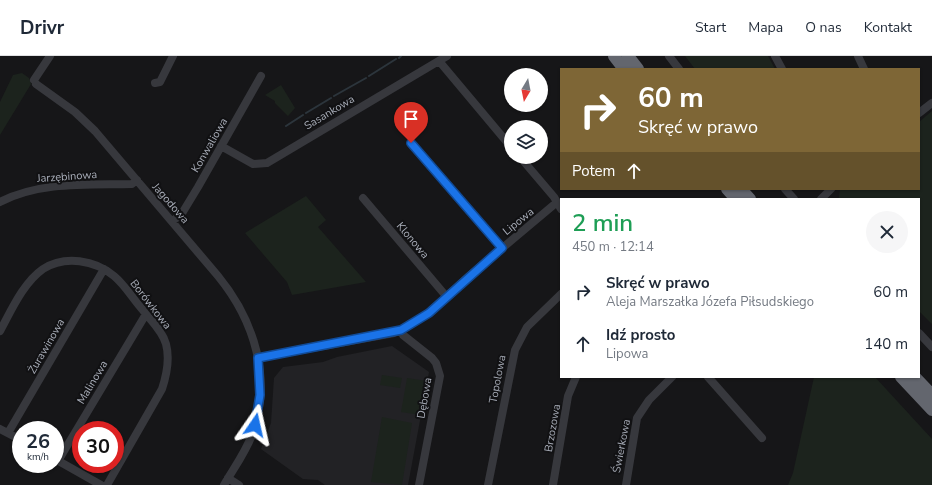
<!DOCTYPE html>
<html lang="pl">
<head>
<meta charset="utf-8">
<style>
	body { margin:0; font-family:"Nunito Sans",sans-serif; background:#f6f6f7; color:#1f2937; height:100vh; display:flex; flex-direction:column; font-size:15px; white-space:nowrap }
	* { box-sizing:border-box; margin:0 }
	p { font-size:13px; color:#747a83 }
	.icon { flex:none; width:22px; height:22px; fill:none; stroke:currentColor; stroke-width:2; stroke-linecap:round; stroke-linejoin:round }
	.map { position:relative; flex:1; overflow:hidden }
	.panel { position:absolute; left:560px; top:142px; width:360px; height:180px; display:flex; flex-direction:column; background:#fff; border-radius:0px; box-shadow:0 1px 3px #0004 }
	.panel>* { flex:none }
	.guide { position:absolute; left:560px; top:12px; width:360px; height:122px; border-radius:0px; box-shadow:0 1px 3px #0004; background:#7e6636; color:#fff; overflow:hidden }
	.needle { width:26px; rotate:190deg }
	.buttons { position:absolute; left:504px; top:12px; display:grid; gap:8px }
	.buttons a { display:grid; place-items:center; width:44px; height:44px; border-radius:50%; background:#fff; box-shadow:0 1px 3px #0004; font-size:20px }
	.speed { position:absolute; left:12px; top:365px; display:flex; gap:8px; font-size:20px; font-weight:700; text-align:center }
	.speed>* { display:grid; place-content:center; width:52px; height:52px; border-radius:50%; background:#fff; box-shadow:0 1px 3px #0004; line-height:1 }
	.speed small { font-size:10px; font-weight:400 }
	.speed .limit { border:6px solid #d22; background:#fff; color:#111 }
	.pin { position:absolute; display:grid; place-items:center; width:34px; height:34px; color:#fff; margin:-41px -17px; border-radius:50% 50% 50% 0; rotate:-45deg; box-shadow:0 0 4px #0007 }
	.pin .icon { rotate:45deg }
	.me { position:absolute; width:44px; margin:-22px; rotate:11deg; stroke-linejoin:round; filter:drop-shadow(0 0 3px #0008) }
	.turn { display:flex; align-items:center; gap:14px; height:84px; padding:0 12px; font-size:18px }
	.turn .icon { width:52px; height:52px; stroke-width:2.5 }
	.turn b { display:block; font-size:28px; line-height:34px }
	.then { display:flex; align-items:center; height:38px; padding:0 12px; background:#0003; gap:8px; font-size:15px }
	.round { display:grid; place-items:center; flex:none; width:42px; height:42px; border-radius:21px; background:#f6f6f7 }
	.head { display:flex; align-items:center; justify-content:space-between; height:68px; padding:0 12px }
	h1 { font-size:24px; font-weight:600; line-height:30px; color:#1e9e55 }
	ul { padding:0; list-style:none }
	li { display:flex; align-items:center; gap:12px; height:52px; padding:0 12px }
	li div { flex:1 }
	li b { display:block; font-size:15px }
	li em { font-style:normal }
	header { display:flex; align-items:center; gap:24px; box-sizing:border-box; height:56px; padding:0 20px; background:#fff; border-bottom:1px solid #e0e1e3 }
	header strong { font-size:19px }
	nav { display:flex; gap:22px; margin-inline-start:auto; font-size:14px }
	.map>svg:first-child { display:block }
	.built { fill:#222225 }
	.green { fill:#1c231d }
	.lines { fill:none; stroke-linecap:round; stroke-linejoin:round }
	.stream { stroke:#2c353c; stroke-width:2 }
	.minor { stroke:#37383d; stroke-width:8 }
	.highway { stroke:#63666e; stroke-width:12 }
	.route-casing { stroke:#114b97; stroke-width:10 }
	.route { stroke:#1a73e8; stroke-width:7 }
	.labels { text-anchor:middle; stroke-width:4; stroke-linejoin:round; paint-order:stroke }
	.street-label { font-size:11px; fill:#a8adb8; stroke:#111113 }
</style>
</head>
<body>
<header>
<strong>Drivr</strong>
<nav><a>Start</a><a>Mapa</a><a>O nas</a><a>Kontakt</a></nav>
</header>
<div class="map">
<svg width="932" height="429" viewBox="0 0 932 429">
	<rect width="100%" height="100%" fill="#161618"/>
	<path class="built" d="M 392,290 L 429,316 L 408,429 L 325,429 L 318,424 L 303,423 L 261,393 L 271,367 L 274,322 L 283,311 L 323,306 L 337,301 Z"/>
	<path class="green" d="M 685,0 L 768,0 L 775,13 L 695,13 Z
		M 22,17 L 29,22 L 31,28 L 0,79 L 0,46 L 13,19 Z
		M 281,29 L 295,52 L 288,60 L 275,47 L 275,45 L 265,39 Z
		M 932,55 L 932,268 L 919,255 L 919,143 L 839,143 L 840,133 L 919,133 L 919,66 Z
		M 306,140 L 326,164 L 318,171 L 366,226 L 292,239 L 287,226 L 245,177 Z
		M 382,319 L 402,322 L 400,332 L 380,329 Z
		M 814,321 L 875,321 L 932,383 L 932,429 L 788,429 L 793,417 Z
		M 407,322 L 427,325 L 421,359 L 401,356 Z
		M 382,361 L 412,367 L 402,429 L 371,426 Z"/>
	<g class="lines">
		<path class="stream" d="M 399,2 L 401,0
			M 369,20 L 396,3
			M 334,40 L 366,22
			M 306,57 L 331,42
			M 286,70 L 303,59"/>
		<path class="minor" d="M 669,0 L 679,13
			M 775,0 L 782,13
			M 858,0 L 864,13
			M 439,5 L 511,91
			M 34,24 L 50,0
			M 155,27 L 160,26 L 173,0
			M 36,28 L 75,56 L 95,75 L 218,220 C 254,264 273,323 252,379 C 245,397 234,412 224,429
			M 919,57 L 932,47
			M 411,87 L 502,192
			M 221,90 L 253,108 L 267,107 L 447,0
			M 520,101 L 554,141 L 561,153
			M 785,133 L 794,143
			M 363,142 L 446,240
			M 821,143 L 831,133
			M 0,146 C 40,125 89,129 132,128 L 137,124
			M 172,165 L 181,159 L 198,131 L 261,20
			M 401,274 L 403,279 L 432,302 L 436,307 L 440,320 L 419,429
			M 0,275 C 11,255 23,227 43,213 C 65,199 95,204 114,220 C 125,229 133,243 142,253 C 150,264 162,274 166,288 C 170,303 167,318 162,333 L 107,429
			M 919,277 L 932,291
			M 258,302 L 394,277 C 424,266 445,241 469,220 C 498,196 527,171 556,147
			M 708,321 L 762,382
			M 0,373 L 21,384
			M 8,377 L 104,213
			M 55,403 L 101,429
			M 58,405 L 146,258
			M 228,422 L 239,429
			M 488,429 L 515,294 L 527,271 L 561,238
			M 553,429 L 568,340 L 576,321
			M 626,429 L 637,362 L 649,344 L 672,321"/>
		<path class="highway" d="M 614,0 L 624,13
			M 628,0 L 638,13
			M 727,133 L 736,143
			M 741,133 L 750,143
			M 901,321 L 932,354
			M 915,321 L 932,339"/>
	</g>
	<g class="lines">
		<defs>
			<path id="route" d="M 255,369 L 260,339 L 258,302 L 401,274 L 429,257 L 502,192 L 411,87"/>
		</defs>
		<use href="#route" class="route-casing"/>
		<use href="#route" class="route"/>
	</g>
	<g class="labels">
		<g class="street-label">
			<text transform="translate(329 56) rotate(-31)" y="4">Sasankowa</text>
			<text transform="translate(209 89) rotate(-60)" y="4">Konwaliowa</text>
			<text transform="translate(67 120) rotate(-4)" y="4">Jarzębinowa</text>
			<text transform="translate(171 147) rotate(49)" y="4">Jagodowa</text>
			<text transform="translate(518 165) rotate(-39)" y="4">Lipowa</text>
			<text transform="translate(413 184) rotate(50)" y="4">Klonowa</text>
			<text transform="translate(151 248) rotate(52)" y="4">Borówkowa</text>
			<text transform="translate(46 290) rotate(-60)" y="4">Żurawinowa</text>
			<text transform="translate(497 323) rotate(-79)" y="4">Topolowa</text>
			<text transform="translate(92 326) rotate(-59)" y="4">Malinowa</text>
			<text transform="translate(424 342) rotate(-80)" y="4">Dębowa</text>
			<text transform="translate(552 372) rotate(-80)" y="4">Brzozowa</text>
			<text transform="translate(621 390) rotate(-79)" y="4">Świerkowa</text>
		</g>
	</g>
</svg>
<div class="buttons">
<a><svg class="needle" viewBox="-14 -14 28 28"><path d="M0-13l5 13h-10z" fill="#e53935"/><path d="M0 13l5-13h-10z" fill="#747a83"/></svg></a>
<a><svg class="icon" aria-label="layers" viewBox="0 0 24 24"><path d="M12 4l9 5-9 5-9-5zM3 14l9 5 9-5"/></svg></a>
</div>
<div class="speed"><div>26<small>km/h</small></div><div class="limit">30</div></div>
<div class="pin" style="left:411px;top:87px;background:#d93025"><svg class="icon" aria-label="arrive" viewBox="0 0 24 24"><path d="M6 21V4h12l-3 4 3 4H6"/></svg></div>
<svg class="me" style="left:255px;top:369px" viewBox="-20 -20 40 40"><path d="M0-17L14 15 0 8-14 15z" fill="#1a73e8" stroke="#fff" stroke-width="4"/></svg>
<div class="guide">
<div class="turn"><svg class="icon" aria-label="right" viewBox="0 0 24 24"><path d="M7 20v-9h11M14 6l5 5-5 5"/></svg><div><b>60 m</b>Skręć w prawo</div></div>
<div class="then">Potem<svg class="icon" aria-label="ahead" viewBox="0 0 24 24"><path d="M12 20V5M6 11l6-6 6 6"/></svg></div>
</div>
<section class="panel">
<div class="head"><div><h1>2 min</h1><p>450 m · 12:14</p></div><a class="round"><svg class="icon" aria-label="close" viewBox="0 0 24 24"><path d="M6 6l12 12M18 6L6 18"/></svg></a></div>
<ul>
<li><svg class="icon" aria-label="right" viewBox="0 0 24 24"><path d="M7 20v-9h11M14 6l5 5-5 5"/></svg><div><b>Skręć w prawo</b><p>Aleja Marszałka Józefa Piłsudskiego</p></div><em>60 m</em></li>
<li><svg class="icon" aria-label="ahead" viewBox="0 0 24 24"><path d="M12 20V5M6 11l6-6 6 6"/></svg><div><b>Idź prosto</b><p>Lipowa</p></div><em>140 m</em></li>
</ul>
</section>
</div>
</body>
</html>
